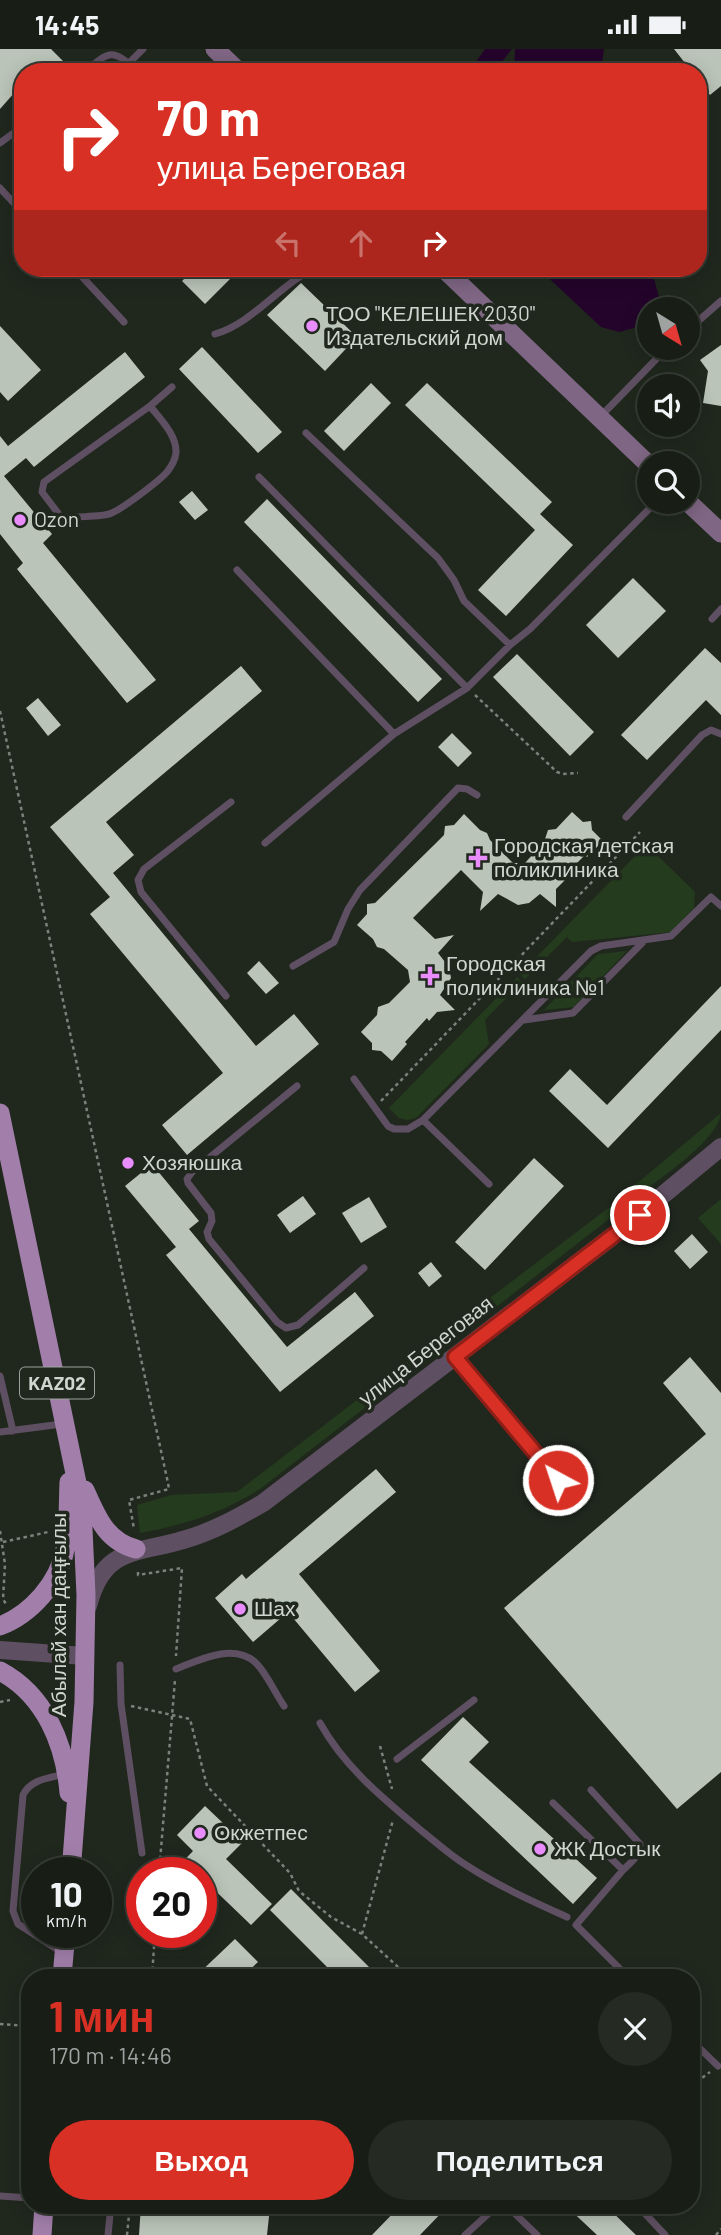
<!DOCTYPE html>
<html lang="ru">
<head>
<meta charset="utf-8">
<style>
	body { margin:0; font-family:Barlow,sans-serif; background:#252b23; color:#f1f3f6; height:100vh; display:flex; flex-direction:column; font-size:26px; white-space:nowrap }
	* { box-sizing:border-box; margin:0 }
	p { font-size:23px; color:#9fa2a1 }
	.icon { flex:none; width:38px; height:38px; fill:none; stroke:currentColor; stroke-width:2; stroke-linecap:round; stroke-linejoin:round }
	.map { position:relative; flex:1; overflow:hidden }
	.side { position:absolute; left:21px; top:1920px; width:679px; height:245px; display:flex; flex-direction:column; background:#181e16; border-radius:28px; box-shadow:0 4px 18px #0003,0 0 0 2px #363c35 }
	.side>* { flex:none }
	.top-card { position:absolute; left:14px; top:14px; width:693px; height:214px; border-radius:28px; box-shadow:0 4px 18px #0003,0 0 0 2px #363c35; background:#d93025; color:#fff; overflow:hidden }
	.needle { width:46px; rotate:143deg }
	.tools { position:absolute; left:637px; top:248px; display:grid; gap:14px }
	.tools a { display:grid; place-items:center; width:63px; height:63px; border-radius:50%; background:#181e16; box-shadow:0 4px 18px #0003,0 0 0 2px #363c35; font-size:35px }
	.speed { position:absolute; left:21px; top:1808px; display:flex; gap:14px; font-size:35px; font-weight:700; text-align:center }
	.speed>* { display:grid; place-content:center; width:91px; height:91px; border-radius:50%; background:#181e16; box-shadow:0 4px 18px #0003,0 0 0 2px #363c35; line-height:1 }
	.speed small { font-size:18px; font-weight:400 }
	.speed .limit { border:10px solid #d22; background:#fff; color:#111 }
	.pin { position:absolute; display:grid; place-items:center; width:60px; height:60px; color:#fff; margin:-30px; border:4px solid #fff; border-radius:50%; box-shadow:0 2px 7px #0007 }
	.me { position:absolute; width:77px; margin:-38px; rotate:320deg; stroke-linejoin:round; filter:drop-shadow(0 0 5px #0008) }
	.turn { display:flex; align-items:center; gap:24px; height:147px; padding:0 28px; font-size:32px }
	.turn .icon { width:91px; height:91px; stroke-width:2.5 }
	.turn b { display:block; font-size:49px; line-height:60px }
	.lanes { display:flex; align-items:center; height:66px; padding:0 28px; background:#0003; justify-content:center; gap:35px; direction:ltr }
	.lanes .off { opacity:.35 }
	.round { display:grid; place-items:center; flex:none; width:74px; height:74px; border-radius:37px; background:#252b23 }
	.summary { display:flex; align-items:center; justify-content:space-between; height:119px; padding:0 28px }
	h1 { font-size:42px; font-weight:700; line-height:52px; color:#d93025 }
	.button { display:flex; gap:14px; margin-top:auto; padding:14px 28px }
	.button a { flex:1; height:80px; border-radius:42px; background:#d93025; color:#fff; font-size:28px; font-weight:700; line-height:80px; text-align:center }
	.button a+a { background:#252b23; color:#f1f3f6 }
	.status { display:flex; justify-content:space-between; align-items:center; height:49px; padding:0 35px; background:#181e16; direction:ltr }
	.status svg { height:19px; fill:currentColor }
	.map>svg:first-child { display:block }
	.green { fill:#243b1d }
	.water { fill:#24042b }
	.building { fill:#bac4b8 }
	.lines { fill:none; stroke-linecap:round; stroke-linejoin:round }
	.path { stroke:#7c827a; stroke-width:2.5; stroke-dasharray:3.5 3.5; stroke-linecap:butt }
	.service { stroke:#5f4f62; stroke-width:7 }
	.tertiary { stroke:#5f4f62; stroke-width:18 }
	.secondary { stroke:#7f6684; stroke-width:19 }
	.trunk { stroke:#a27faa; stroke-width:19 }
	.route-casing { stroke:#8d1f18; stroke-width:18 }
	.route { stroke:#d93025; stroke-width:12 }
	.poi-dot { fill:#e98dfd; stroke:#20281e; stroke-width:2.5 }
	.labels { text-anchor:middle; stroke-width:7; stroke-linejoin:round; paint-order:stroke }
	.shield { fill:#20281e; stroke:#9ba19a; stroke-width:2 }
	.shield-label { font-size:19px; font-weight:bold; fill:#d0d5cf }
	.poi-label { font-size:21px; fill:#d0d5cf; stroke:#20281e; text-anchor:start }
	.street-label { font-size:21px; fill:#d0d5cf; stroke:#20281e }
</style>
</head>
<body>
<div class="status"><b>14:45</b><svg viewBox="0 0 49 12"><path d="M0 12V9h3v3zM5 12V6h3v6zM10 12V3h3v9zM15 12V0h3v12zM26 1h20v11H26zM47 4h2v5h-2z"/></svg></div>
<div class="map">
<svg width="721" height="2186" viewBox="0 0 721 2186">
	<rect width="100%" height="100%" fill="#20281e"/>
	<path class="green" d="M 642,800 L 654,803 L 695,843 L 694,859 L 672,883 L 572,893 L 567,888 L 525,930 L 520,925 Z
		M 627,902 L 574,958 L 544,961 L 598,905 Z
		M 517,928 L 522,933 L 485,971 L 489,995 L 416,1069 L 408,1071 L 399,1069 L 389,1059 Z
		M 721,1064 C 718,1091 664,1126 643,1143 L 638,1144 L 628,1142 Z
		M 721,1150 L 721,1195 L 698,1169 Z
		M 616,1153 L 614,1166 L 486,1266 L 477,1269 L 469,1265 Z
		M 452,1278 L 454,1286 L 451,1292 L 260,1440 C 222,1464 184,1476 140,1484 L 137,1456 L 171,1446 L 237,1443 Z"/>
	<path class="water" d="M 485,0 L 512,0 L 494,23 L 469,23 Z
		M 515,0 L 604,0 L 602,14 L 604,23 L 514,23 Z
		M 538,219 L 651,219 L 659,248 L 634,279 L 619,283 L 601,278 Z"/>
	<path class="building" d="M 0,0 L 51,0 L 65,14 L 56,23 L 23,23 L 23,34 L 0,60 Z
		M 674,0 L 721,0 L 721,37 L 710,46 L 698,32 L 698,23 L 678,23 L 685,14 Z
		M 195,219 L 241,219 L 205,255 L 182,232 Z
		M 301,234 L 357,288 L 325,322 L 267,266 Z
		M 0,277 L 41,321 L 8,352 L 0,343 Z
		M 721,296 L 721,357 L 703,354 L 708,322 L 700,311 Z
		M 202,298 L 282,383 L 258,404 L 179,320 Z
		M 125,303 L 145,328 L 34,418 L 26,409 L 4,427 L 52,485 L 43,494 L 156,631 L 127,654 L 17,520 L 23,514 L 0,485 L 0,387 L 8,397 Z
		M 371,334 L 391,354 L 344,402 L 324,382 Z
		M 427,334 L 552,453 L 540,465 L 573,496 L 506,567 L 478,541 L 535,481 L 405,356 Z
		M 192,442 L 208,461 L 195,471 L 179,453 Z
		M 267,450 L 442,630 L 418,653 L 244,473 Z
		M 633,529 L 666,562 L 618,609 L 586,576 Z
		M 705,599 L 721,614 L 721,666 L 706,651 L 647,711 L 621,686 Z
		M 517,605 L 594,683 L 570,707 L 493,628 Z
		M 241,617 L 262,642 L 106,773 L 134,806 L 113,824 L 256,997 L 294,965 L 319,995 L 187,1106 L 162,1076 L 223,1024 L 90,865 L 110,848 L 50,778 Z
		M 38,649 L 61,676 L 48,687 L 26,659 Z
		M 452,684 L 472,704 L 458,718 L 438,698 Z
		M 572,763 L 583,773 L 591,772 L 592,781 L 603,792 L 587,808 L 585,806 L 562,829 L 565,831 L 556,840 L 556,858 L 540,845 L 529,854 L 518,856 L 498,845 L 480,862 L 483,843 L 461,821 L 413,869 L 435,890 L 454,886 L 438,904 L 449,918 L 451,929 L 440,946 L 455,961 L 437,963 L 429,972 L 427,969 L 405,993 L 407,995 L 392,1012 L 381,1002 L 372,1001 L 372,994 L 361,983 L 377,966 L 378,958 L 389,954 L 410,933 L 408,921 L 384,900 L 377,898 L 373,890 L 357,876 L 367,865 L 367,855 L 375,854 L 434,796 L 444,786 L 445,777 L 454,776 L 464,765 L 480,781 L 487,784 L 490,791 L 513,814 L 525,814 L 544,793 L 548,781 L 556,780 Z
		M 259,912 L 279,934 L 266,945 L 247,924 Z
		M 721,937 L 721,981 L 608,1099 L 549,1042 L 570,1020 L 607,1056 Z
		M 534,1109 L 564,1137 L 485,1221 L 455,1193 Z
		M 152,1115 L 199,1172 L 189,1180 L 287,1298 L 355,1243 L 374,1267 L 280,1343 L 166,1206 L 176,1198 L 125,1137 Z
		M 303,1147 L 316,1165 L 290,1184 L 277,1166 Z
		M 369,1148 L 387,1178 L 361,1194 L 342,1164 Z
		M 692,1185 L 708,1203 L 690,1220 L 674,1202 Z
		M 431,1213 L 442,1227 L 429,1238 L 418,1224 Z
		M 690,1308 L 721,1344 L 721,1723 L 677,1760 L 504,1559 L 706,1385 L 663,1334 Z
		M 376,1420 L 396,1443 L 299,1525 L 380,1622 L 355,1643 L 288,1563 L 253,1593 L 215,1549 L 242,1525 L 246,1530 Z
		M 463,1668 L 489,1693 L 469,1713 L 597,1829 L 573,1855 L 421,1711 Z
		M 205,1757 L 243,1793 L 226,1810 L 272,1855 L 251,1876 L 201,1828 L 201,1824 L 172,1824 L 193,1802 L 177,1786 Z
		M 291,1840 L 370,1919 L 360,1928 L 337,1928 L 270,1861 Z
		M 235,1890 L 258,1913 L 242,1928 L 195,1928 Z
		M 141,2156 L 248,2156 L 270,2158 L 267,2186 L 139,2186 Z
		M 401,2156 L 449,2156 L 420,2186 L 372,2186 Z
		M 565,2156 L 605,2156 L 636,2186 L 597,2186 Z"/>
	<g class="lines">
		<path class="path" d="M 475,646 L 557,723 L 563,725 L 578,724
			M 0,662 L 168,1434 L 169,1440 L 129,1451 L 134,1480
			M 381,1052 L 640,783
			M 0,1482 L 5,1515 L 3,1550 L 6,1555
			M 3,1493 L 48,1483
			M 138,1523 L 138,1526 L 182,1519 L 176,1607
			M 0,1653 L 10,1651
			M 131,1657 L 190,1670 L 207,1737 L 290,1824 L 299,1842 L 331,1868 L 362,1885 L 409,1928
			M 380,1697 L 392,1740
			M 159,1824 L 175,1631
			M 362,1885 L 393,1771
			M 152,1928 L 155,1883
			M 0,1975 L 30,1977
			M 691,2037 L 710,2023
			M 127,2186 L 130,2156
			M 716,2186 L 721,2180"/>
		<path class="service" d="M 130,13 L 143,0
			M 85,23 C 111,0 112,0 139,23
			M 0,94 L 23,77
			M 0,139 L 23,164
			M 74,219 L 124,273
			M 688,281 L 721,252
			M 215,285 C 253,274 279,236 315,219
			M 150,357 C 160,370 177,386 176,404 C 175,411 171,418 167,423 C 159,432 120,462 109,465 C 104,467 66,469 61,468 L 42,443 L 44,433 L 150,357 L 172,338
			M 600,368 L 667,299
			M 306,384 L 438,509 L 454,531 L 464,552 L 510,596
			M 259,428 L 467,639
			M 237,521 L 394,685
			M 712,570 L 721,560
			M 626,768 L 702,686 L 711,681 L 721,685
			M 265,794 L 394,685 L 467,639 L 510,596 L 530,580 L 656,453
			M 293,917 L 334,893 L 348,860 L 360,841 L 458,739 L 467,740 L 477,746
			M 226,947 L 141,843 L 138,831 L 144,820 L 231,753
			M 524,971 L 573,964 L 644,892
			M 354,1030 L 388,1077 L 394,1080 L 408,1080 L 423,1071 L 591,902 L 601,897 L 671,887 L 711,848 L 721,857
			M 297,1037 L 192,1123 L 187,1130 L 188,1134 L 211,1164 L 212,1172 L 207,1183 L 209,1190 L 277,1273 L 286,1279 L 298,1276 L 364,1219
			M 423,1071 L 489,1135
			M 456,1308 L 575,1451
			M 0,1327 L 13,1382
			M 0,1383 L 62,1375
			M 120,1616 L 121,1655 L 142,1804
			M 176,1620 C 199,1611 234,1593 256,1614 C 267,1625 275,1644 284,1657
			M 320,1674 C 345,1719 384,1750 423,1783 C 437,1794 451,1807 466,1816 C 498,1837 532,1852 567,1868
			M 397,1710 L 474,1651
			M 591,1741 L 640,1795 C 640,1807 631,1813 623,1821
			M 553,1754 L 623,1821 L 576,1876 L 628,1928
			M 63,1904 L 18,1875 L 13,1862 L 23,1746 C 31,1730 49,1729 65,1725
			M 691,1991 L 718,2017
			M 0,2147 L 30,2149
			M 506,2156 L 537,2186
			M 637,2156 L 665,2186
			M 108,2186 L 111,2156
			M 465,2186 L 498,2156"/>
		<path class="tertiary" d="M 88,1557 C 103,1498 135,1505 183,1491 C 212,1483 237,1469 263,1454 L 618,1183 L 721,1098
			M 0,1601 L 85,1607"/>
		<path class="secondary" d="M 215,0 L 239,23
			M 443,219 L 649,416
			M 688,453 L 721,484"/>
		<path class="trunk" d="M 0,1064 L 82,1458 L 86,1546 L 84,1653 L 71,1824
			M 85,1441 C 97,1468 106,1492 136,1500
			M 0,1577 C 31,1565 59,1534 65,1500 C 69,1478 68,1455 69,1433
			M 0,1622 C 45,1646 65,1695 69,1744
			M 62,1928 L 66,1883
			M 42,2186 L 44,2156"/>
	</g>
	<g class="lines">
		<defs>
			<path id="route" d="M 558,1431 L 455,1308 L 640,1166"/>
		</defs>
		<use href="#route" class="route-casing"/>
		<use href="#route" class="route"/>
	</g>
	<g class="poi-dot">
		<circle cx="312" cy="277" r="7"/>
		<circle cx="20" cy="471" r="7"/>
		<path d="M474.5 798.5h7v7h7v7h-7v7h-7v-7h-7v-7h7z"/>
		<path d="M426.5 916.5h7v7h7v7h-7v7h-7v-7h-7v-7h7z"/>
		<circle cx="128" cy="1114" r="7"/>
		<circle cx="240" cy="1560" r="7"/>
		<circle cx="200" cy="1784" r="7"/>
		<circle cx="540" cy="1800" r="7"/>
	</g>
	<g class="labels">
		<rect class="shield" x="20" y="1318.5" width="74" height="31" rx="5"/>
		<g class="shield-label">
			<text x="57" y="1341">KАZ02</text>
		</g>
		<g class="poi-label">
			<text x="326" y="272">ТОО "КЕЛЕШЕК 2030"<tspan x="326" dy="24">Издательский дом</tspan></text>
			<text x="34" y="478">Ozon</text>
			<text x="494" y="804">Городская детская<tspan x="494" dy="24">поликлиника</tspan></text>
			<text x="446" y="922">Городская<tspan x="446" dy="24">поликлиника №1</tspan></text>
			<text x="142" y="1121">Хозяюшка</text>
			<text x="254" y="1567">Шах</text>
			<text x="214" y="1791">Окжетпес</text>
			<text x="554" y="1807">ЖК Достык</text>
		</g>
		<g class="street-label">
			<text transform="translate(426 1302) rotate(-38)" y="7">улица Береговая</text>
			<text transform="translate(59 1566) rotate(-90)" y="7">Абылай хан даңғылы</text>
		</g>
	</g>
</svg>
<div class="tools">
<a><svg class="needle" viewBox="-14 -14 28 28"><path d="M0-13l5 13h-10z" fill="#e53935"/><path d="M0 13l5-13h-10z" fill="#9fa2a1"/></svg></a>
<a><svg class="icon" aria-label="sound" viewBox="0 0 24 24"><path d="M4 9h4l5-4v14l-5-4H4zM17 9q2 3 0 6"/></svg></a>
<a><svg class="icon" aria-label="search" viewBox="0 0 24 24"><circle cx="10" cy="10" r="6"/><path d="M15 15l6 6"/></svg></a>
</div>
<div class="speed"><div>10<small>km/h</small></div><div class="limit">20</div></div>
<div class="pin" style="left:640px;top:1166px;background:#d93025"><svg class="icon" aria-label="arrive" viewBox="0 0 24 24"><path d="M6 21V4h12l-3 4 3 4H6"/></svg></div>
<svg class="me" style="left:558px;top:1431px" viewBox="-20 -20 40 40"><circle r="17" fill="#d93025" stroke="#fff" stroke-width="3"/><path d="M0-11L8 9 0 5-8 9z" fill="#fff"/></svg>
<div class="top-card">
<div class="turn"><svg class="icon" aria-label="right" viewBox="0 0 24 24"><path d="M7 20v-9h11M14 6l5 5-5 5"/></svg><div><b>70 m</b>улица Береговая</div></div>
<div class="lanes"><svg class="icon off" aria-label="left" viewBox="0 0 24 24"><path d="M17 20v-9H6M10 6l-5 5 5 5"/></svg><svg class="icon off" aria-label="ahead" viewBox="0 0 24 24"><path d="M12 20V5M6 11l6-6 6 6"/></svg><svg class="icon" aria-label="right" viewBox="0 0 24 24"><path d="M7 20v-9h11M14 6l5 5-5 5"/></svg></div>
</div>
<section class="side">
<div class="summary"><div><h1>1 мин</h1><p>170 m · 14:46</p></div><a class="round"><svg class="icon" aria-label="close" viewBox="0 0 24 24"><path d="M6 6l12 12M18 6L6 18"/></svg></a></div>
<div class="button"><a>Выход</a><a>Поделиться</a></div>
</section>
</div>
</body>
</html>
